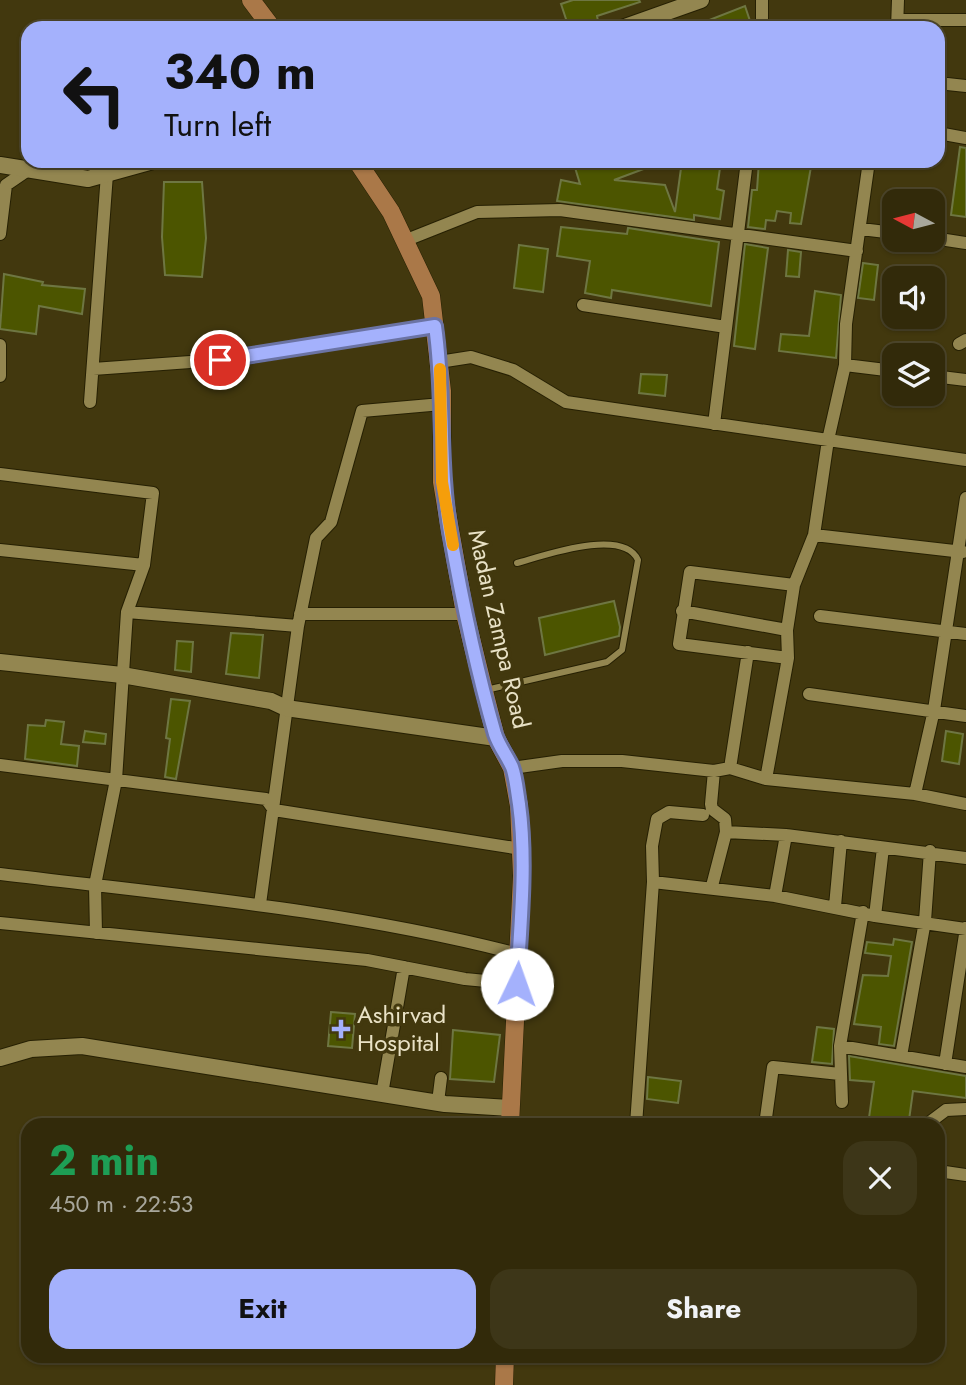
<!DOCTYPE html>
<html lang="en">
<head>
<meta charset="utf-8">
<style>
	body { margin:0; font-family:Jost,sans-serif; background:#3d3618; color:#f1f3f6; height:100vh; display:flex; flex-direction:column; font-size:26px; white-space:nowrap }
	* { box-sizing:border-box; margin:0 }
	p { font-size:23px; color:#a8a79c }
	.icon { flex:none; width:38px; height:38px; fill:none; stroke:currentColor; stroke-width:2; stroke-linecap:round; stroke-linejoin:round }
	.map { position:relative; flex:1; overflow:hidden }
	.details { position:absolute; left:21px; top:1118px; width:924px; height:245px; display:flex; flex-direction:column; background:#322a0a; border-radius:21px; box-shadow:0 2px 5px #0004,0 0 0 2px #4d462b }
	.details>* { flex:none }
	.top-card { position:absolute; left:21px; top:21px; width:924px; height:147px; border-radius:21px; box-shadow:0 2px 5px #0004,0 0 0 2px #4d462b; background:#a4b1fc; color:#111; overflow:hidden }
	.needle { width:46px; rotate:277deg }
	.controls { position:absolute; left:882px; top:189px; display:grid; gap:14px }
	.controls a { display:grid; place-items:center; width:63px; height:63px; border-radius:14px; background:#322a0a; box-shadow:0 2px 5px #0004,0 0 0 2px #4d462b; font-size:35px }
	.pin { position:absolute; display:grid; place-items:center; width:60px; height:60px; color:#fff; margin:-30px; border:4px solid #fff; border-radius:50%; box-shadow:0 2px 7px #0007 }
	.me { position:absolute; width:77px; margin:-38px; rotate:3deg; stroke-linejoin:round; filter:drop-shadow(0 0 5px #0008) }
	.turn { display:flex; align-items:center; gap:24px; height:147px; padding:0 28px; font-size:32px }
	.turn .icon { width:91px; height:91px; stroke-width:2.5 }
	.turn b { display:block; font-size:49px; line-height:60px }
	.round { display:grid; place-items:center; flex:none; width:74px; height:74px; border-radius:21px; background:#3d3618 }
	.head { display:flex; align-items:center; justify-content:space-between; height:119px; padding:0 28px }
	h1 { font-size:42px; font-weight:700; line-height:52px; color:#1e9e55 }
	.primary-button { display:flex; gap:14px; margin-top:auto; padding:14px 28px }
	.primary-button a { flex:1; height:80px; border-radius:21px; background:#a4b1fc; color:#111; font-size:28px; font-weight:700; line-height:80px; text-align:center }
	.primary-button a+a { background:#3d3618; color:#f1f3f6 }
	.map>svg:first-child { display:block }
	.building { fill:#4c5500; stroke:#6e7642; stroke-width:2 }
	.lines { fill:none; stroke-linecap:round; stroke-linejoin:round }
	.service-casing { stroke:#262003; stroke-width:8 }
	.minor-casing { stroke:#262003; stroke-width:14 }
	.tertiary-casing { stroke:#262003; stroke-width:18 }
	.secondary-casing { stroke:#262003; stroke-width:19 }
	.service { stroke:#938650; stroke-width:6 }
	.minor { stroke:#938650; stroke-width:12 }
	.tertiary { stroke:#938650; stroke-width:16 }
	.secondary { stroke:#aa7848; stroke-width:18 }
	.route-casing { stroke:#6b73a4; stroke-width:18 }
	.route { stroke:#a4b1fc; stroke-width:12 }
	.slow { stroke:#f59e0b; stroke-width:12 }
	.poi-dot { fill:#a4b1fc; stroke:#42380e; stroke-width:2.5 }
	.labels { text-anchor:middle; stroke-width:7; stroke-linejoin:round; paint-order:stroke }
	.street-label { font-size:24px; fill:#e9e2c6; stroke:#42380e }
	.poi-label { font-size:24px; fill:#e9e2c6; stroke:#42380e; text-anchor:start }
</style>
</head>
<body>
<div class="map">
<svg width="966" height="1385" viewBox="0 0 966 1385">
	<rect width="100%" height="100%" fill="#42380e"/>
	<path class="building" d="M 573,0 L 639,0 L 640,2 L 597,16 L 598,21 L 569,28 L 561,4 Z
		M 745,6 L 751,24 L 740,28 L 689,28 Z
		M 960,147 L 966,148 L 966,217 L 951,215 Z
		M 573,161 L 665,161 L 614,180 L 665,185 L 675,212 L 682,161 L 721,161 L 717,189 L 724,191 L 720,219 L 694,215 L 694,220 L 557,201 L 561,180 L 580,184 Z
		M 759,161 L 812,161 L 801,224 L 790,223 L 791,213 L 777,211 L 775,221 L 766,220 L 765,229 L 748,227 L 752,190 L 757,190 Z
		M 164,182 L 202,182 L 206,238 L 202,277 L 165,275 L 162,237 Z
		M 561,227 L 627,234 L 628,228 L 719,242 L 711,306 L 612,290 L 611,298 L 585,293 L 590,261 L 557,256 Z
		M 745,244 L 768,248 L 755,349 L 734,346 Z
		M 519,245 L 548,249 L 543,292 L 514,288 Z
		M 788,250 L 801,252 L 799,277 L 786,276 Z
		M 863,263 L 878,265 L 874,300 L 858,298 Z
		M 4,274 L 43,282 L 42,285 L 85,289 L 82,314 L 39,306 L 36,334 L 0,329 Z
		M 815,291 L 841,295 L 836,358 L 779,351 L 781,334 L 809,336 Z
		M 641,374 L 667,375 L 665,396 L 639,393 Z
		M 614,601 L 620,627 L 619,636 L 545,655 L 539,618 Z
		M 231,633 L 263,635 L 259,678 L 226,674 Z
		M 177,641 L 193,642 L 191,672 L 175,670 Z
		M 171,699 L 190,701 L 176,779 L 165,777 L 170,739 L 166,738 Z
		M 46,720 L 64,722 L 61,744 L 79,746 L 77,766 L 25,759 L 28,725 L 45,726 Z
		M 85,731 L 106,734 L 105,744 L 83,742 Z
		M 946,731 L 963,734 L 959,764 L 942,761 Z
		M 894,939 L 912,942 L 894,1046 L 879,1044 L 881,1027 L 854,1024 L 863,975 L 888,976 L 891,956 L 865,953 L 867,942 L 893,945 Z
		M 331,1012 L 355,1014 L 352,1048 L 328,1046 Z
		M 817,1027 L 834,1029 L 832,1064 L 812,1062 Z
		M 453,1030 L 500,1035 L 494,1082 L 450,1079 Z
		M 849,1056 L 966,1076 L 966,1098 L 913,1091 L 909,1120 L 902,1119 L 901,1125 L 868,1125 L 874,1082 L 850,1080 Z
		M 648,1077 L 681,1081 L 678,1103 L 647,1099 Z"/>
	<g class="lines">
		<defs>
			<path id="service" d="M 486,690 L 607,662 L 622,650 L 638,560 C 623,527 543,556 517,563"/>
			<path id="minor" d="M 899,20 L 966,20
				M 762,28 L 762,0
				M 897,28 L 898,0
				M 938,83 L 966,86
				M 938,133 L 966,138
				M 861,229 L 894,233
				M 0,234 L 6,185 L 25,172
				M 933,238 L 966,243
				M 404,241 L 477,212 L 560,210 L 857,251
				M 583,305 L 726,327
				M 959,344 L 966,340
				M 0,345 L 0,376
				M 439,362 L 471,357 L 513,370 L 566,402 L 966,460
				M 845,365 L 894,371
				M 93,369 L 246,358 L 435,326
				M 933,376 L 966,380
				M 90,402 L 107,174
				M 714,424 L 747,161
				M 0,474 L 153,493 L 144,565 L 127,612 L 116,780 L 95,885 L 96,933
				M 814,535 L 963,552
				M 0,550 L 144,565
				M 682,611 L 787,630
				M 127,612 L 298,626
				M 300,614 L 465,614
				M 820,616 L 966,634
				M 788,658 L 679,644 L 690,572 L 794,585
				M 809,694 L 966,716
				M 0,765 L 266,799 L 274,810 L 521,849
				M 512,768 L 562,761 L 622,761 L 714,771 L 730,768 L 766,779 L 915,794 L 966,804
				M 730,768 L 748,652
				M 766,779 L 788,658 L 787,630 L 794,585 L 814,535 L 828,440 L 845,365 L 846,324 L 869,161
				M 915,794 L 934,710 L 966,498
				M 726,832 L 786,835 L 966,858
				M 0,874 C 174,895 348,910 518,954
				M 653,882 L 775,896 L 875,916 L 966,929
				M 712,886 L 726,832 L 725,819 L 712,809 L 711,804 L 714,771
				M 775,896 L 786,835
				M 260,904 L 298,626 L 316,538 L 331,522 L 362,411 L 442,404
				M 835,906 L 841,841
				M 875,916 L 883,848
				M 0,923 L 367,960 L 465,979 L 517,984
				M 840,1046 L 966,1067
				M 901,1056 L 925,921 L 930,851
				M 945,1064 L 966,928
				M 382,1094 L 404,967
				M 438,1102 L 441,1078
				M 842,1102 L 840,1046 L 863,912
				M 636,1125 L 653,882 L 652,846 L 657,819 L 669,812 L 703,815
				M 765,1125 L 773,1067 L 840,1074
				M 926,1125 L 946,1110 L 966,1109
				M 938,1171 L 966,1175"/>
			<path id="tertiary" d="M 622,28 L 701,0
				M 0,165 L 88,179 L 153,161
				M 0,662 L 122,675 L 271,701 L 286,708 L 496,738
				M 0,1058 L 31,1049 L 82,1046 L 445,1104 L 511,1108"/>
			<path id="secondary" d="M 251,0 L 272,28
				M 357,161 L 391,212 L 431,296 L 442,391 L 442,482 L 450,530 L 465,614 L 484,691 L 496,738 L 512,768 L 519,806 L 522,876 L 510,1125
				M 504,1385 L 505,1356"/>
		</defs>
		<use href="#service" class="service-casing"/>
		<use href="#minor" class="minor-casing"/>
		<use href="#tertiary" class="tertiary-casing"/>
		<use href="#secondary" class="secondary-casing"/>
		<use href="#service" class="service"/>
		<use href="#minor" class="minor"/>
		<use href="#tertiary" class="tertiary"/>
		<use href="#secondary" class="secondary"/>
	</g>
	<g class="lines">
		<defs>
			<path id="route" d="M 220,360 L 435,326 C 445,394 438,463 450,532 C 462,600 476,668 495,734 C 499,746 507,756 512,767 C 516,778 517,792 519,804 C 527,863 520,925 517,984"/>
		</defs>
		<use href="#route" class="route-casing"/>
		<use href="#route" class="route"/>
		<path class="slow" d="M 440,369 L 442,482 L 453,545"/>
	</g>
	<path class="poi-dot" d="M337.5 1018.5h7v7h7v7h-7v7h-7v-7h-7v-7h7z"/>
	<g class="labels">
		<g class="street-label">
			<text transform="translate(499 629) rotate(77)" y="8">Madan Zampa Road</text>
		</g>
		<g class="poi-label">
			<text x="357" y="1023">Ashirvad<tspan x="357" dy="28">Hospital</tspan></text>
		</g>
	</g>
</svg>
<div class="controls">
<a><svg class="needle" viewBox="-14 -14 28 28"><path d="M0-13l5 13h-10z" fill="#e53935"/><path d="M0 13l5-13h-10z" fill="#a8a79c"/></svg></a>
<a><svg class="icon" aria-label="sound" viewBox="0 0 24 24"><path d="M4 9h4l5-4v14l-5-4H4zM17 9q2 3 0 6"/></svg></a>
<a><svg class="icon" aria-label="layers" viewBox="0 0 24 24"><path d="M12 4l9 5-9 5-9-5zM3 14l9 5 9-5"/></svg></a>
</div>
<div class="pin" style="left:220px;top:360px;background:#d93025"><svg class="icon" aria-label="arrive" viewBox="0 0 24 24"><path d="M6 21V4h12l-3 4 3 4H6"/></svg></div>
<svg class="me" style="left:517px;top:984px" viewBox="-20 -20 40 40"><circle r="19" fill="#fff"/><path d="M0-13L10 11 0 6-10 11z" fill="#a4b1fc"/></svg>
<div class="top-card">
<div class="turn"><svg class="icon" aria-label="left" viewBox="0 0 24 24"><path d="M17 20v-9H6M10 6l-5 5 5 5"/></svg><div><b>340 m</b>Turn left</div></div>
</div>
<section class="details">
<div class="head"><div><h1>2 min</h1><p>450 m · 22:53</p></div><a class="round"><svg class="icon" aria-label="close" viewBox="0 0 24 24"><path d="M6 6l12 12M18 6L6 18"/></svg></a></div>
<div class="primary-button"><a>Exit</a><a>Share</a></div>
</section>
</div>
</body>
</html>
